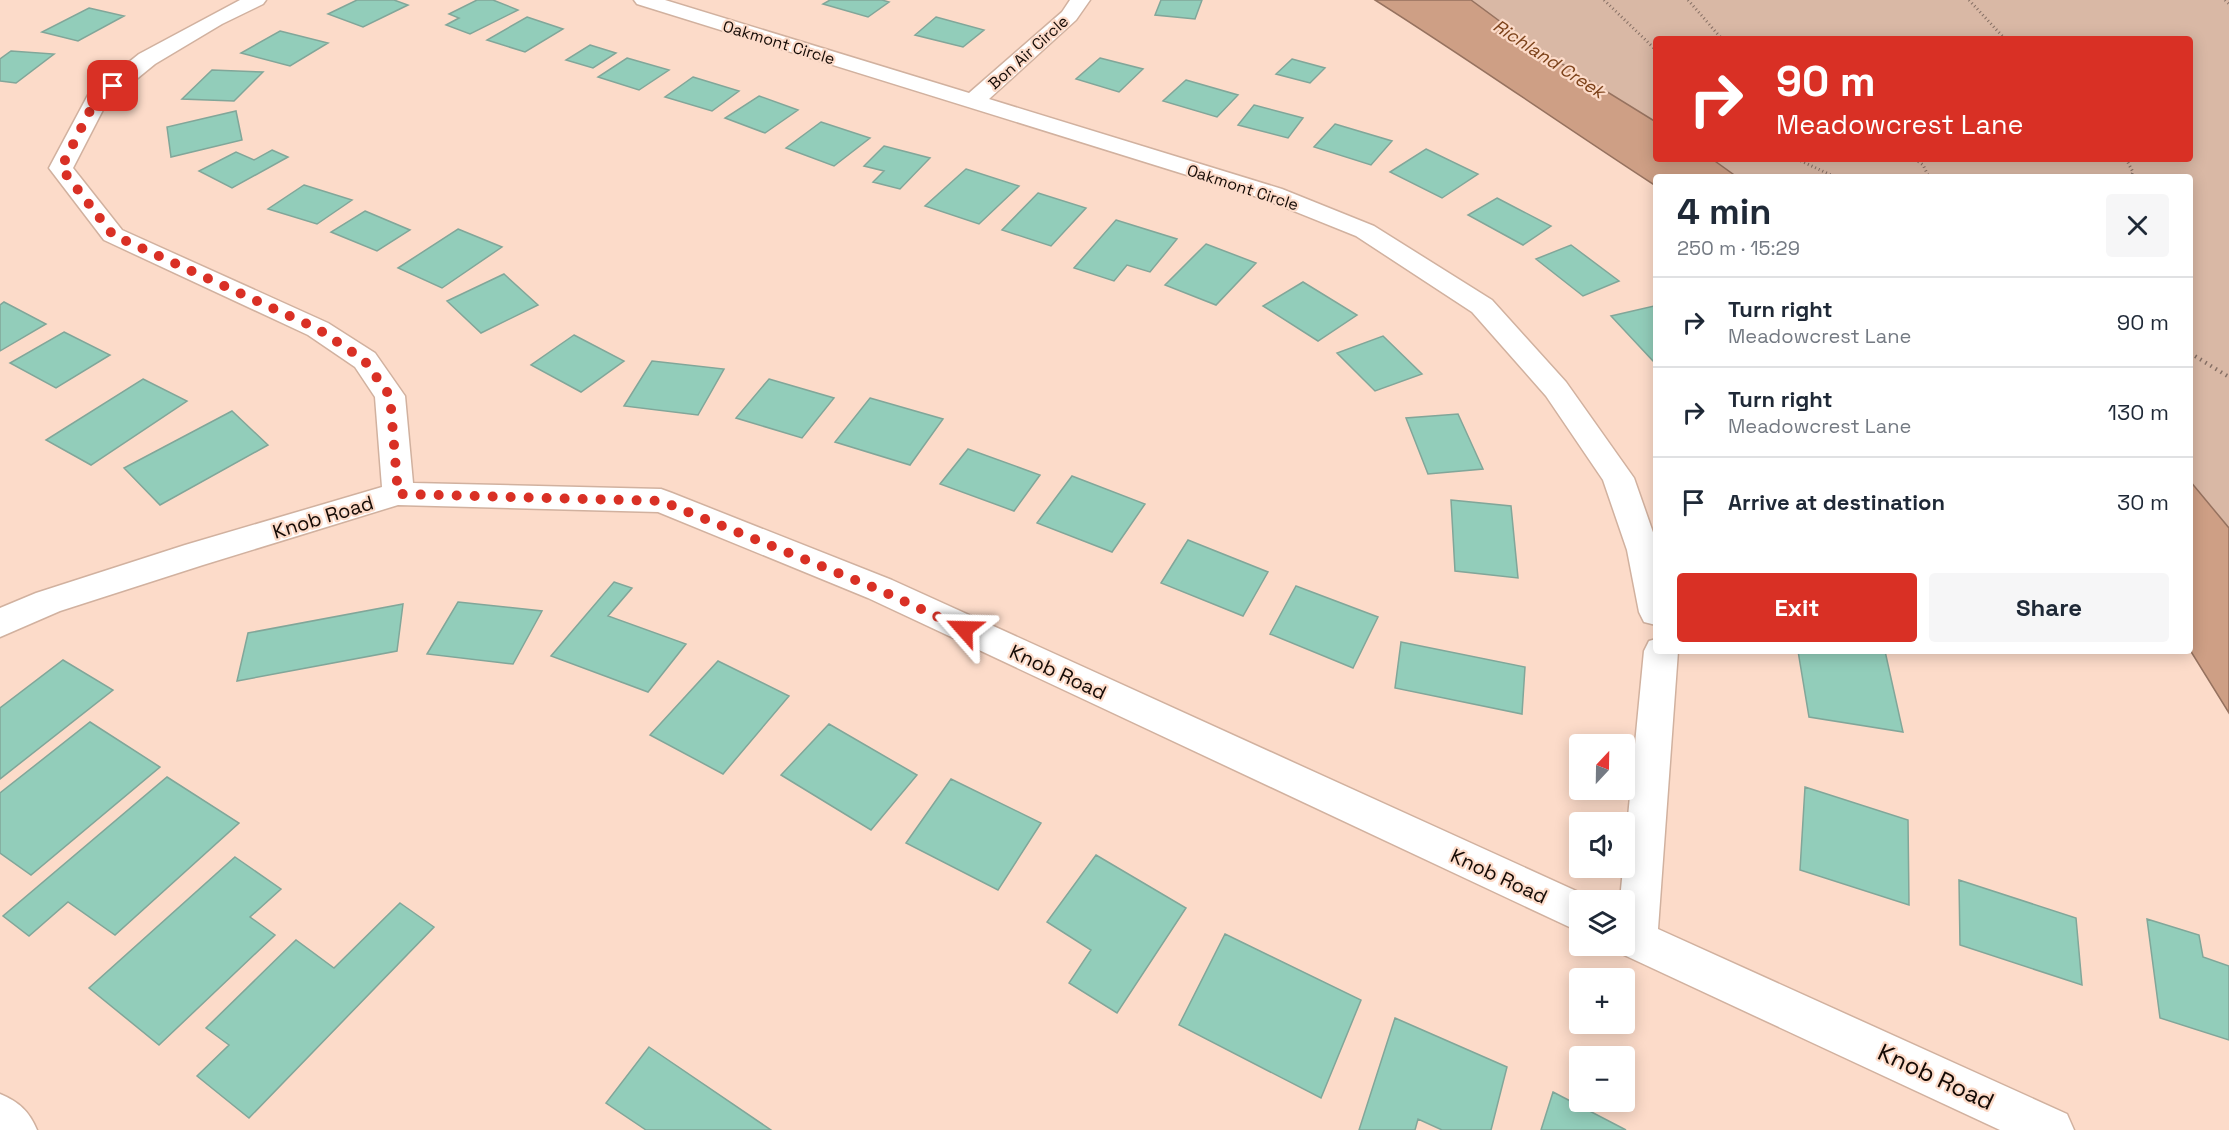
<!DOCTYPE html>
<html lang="en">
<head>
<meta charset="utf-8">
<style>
	body { margin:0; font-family:"Space Grotesk",sans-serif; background:#f6f6f7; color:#1f2937; height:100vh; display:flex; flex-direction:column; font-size:22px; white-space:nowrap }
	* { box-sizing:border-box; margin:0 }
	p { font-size:20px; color:#747a83 }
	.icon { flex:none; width:33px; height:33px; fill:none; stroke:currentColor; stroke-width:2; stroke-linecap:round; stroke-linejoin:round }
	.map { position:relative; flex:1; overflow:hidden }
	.side { position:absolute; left:1653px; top:174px; width:540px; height:480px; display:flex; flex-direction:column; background:#fff; border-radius:6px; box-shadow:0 3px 15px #0003 }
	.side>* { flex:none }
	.banner { position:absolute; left:1653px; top:36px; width:540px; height:126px; border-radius:6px; box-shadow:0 3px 15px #0003; background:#d93025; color:#fff; overflow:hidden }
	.needle { width:39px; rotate:22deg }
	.tools { position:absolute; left:1569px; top:734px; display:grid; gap:12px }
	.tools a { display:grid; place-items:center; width:66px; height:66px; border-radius:6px; background:#fff; box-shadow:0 3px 15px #0003; font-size:30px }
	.pin { position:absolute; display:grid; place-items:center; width:51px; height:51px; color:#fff; margin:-26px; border-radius:12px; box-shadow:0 3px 9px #0006 }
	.me { position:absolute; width:66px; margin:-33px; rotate:295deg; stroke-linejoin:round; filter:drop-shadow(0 0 4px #0008) }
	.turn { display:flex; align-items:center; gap:21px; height:126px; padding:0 24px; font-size:27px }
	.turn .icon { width:78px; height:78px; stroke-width:2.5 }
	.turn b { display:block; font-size:42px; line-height:51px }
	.round { display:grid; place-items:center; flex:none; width:63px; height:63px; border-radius:6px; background:#f6f6f7 }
	.headline { display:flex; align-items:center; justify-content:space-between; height:102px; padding:0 24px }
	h1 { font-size:36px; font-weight:700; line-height:45px }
	.button { display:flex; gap:12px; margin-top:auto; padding:12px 24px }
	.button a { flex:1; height:69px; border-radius:6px; background:#d93025; color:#fff; font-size:24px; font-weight:700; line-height:69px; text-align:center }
	.button a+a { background:#f6f6f7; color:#1f2937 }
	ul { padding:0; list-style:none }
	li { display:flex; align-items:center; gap:18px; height:90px; padding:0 24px; border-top:2px solid #e0e1e3 }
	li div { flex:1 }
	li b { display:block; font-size:22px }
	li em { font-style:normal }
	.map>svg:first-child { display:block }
	.green { fill:#d9b8a5 }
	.water { fill:#ce9f85; stroke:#96725f; stroke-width:1.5 }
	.building { fill:#92cdba; stroke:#81a699; stroke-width:1.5 }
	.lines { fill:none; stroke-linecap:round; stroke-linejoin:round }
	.minor-casing { stroke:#d1b19f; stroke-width:3 }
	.path-far1 { stroke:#856f64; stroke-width:3; stroke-dasharray:1 3; stroke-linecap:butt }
	.path { stroke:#856f64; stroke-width:4; stroke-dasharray:1.5 4.5; stroke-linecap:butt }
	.minor { fill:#fff; fill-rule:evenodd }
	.route { stroke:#d93025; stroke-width:10; stroke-dasharray:0 18 }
	.labels { text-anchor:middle; stroke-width:4.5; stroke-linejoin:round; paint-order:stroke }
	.far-street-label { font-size:16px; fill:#140a05; stroke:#fcdbc9 }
	.far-water-label { font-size:18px; font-style:italic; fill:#7d421a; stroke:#fcdbc9 }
	.street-label { font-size:20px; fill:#140a05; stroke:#fcdbc9 }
	.near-street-label { font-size:24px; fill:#140a05; stroke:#fcdbc9 }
</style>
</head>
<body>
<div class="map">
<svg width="2229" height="1130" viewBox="0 0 2229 1130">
	<rect width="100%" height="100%" fill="#fcdbc9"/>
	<path class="green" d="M 1471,0 L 2229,0 L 2229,528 L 2190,481 L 2190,177 L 1737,177 L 1712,159 L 2190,159 L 2190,39 L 1656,39 L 1656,122 L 1536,48 Z"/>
	<path class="water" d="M 1375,0 L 1471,0 L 1536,48 L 1656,122 L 1656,159 L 1712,159 L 1737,177 L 1656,177 L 1656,186 C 1562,125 1470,60 1375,0 Z
		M 2190,481 L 2229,528 L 2229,713 L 2190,650 Z"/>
	<path class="building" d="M 357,0 L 394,0 L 408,5 L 363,27 L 328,14 Z
		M 477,0 L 493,0 L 518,10 L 470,34 L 446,25 L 459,18 L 449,14 Z
		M 830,0 L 882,0 L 889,2 L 868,17 L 823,4 Z
		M 1161,0 L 1202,0 L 1195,19 L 1155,15 Z
		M 89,8 L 124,16 L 78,41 L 42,32 Z
		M 527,17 L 563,29 L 525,52 L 487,40 Z
		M 936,17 L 984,30 L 963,47 L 915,35 Z
		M 280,31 L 328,43 L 290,66 L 241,53 Z
		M 590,45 L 616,53 L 593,68 L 566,60 Z
		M 11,51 L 54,54 L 16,83 L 0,81 L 0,59 Z
		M 627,58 L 669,70 L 639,90 L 598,77 Z
		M 1100,58 L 1143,69 L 1119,92 L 1076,79 Z
		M 1292,59 L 1325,68 L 1310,83 L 1276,74 Z
		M 212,70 L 263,72 L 234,101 L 182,99 Z
		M 693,77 L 739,91 L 712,111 L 665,97 Z
		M 1186,80 L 1238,95 L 1217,117 L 1163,101 Z
		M 759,96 L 798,110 L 765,133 L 725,118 Z
		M 1254,105 L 1303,118 L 1288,138 L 1238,125 Z
		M 236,111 L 242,140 L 171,157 L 167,127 Z
		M 821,122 L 870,138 L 834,166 L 786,148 Z
		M 1335,124 L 1392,141 L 1371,165 L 1314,147 Z
		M 884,146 L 930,158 L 900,189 L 873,182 L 884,171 L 864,166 Z
		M 1426,149 L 1478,174 L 1442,198 L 1390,172 Z
		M 272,150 L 288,157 L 232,188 L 199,171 L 236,152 L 254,160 Z
		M 966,169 L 1019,186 L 979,224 L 925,206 Z
		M 304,185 L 352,200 L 317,224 L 268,209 Z
		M 1038,193 L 1086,208 L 1051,246 L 1002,230 Z
		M 1497,198 L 1551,226 L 1523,245 L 1468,215 Z
		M 365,211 L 410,230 L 377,251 L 331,232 Z
		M 1116,220 L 1177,239 L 1150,272 L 1127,265 L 1114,281 L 1074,268 Z
		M 458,229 L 502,247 L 442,288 L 398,268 Z
		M 1206,244 L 1256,263 L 1216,305 L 1165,285 Z
		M 1571,245 L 1619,281 L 1583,296 L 1536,259 Z
		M 504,274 L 538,305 L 481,333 L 447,301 Z
		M 1303,282 L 1357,315 L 1318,341 L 1263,306 Z
		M 4,302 L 46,324 L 0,351 L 0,305 Z
		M 1654,306 L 1656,308 L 1656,361 L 1653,361 L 1611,316 Z
		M 64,332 L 110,355 L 56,388 L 10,363 Z
		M 574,335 L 624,361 L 581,392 L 531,365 Z
		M 1383,336 L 1422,374 L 1375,391 L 1337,353 Z
		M 652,361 L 724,369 L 698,415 L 624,406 Z
		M 143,379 L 187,401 L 91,465 L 46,440 Z
		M 769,379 L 834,398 L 802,438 L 736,418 Z
		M 870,398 L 943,419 L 910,465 L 835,442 Z
		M 232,411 L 268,445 L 160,505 L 124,468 Z
		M 1458,414 L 1483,469 L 1428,474 L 1406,418 Z
		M 968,449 L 1040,475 L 1014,511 L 940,484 Z
		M 1072,476 L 1145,504 L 1112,552 L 1037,523 Z
		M 1451,500 L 1511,506 L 1518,578 L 1455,571 Z
		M 1188,540 L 1268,572 L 1243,616 L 1161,583 Z
		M 614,582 L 632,588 L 608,616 L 686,644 L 648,692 L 551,656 Z
		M 1296,586 L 1378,617 L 1353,668 L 1270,634 Z
		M 458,602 L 542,611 L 513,664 L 427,654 Z
		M 403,604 L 397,651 L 237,681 L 248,633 Z
		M 1401,642 L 1525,667 L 1522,714 L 1395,688 Z
		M 1798,651 L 1885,651 L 1903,732 L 1809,717 Z
		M 63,660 L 113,690 L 0,779 L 0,708 Z
		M 718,661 L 789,696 L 723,774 L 650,735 Z
		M 90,722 L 160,767 L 31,875 L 0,853 L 0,793 Z
		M 829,724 L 917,775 L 871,830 L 781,775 Z
		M 167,777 L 239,823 L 115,935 L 68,902 L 29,936 L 3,916 Z
		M 951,779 L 1041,823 L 998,890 L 906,843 Z
		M 1805,787 L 1908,820 L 1909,905 L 1800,870 Z
		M 1096,855 L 1186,908 L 1117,1013 L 1069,983 L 1091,950 L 1047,922 Z
		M 235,857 L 281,889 L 250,917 L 275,935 L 159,1045 L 89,988 Z
		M 1959,880 L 2076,918 L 2082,985 L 1960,945 Z
		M 400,903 L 434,927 L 249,1118 L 197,1076 L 229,1045 L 206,1028 L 296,940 L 334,968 Z
		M 2147,919 L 2199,935 L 2203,957 L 2229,966 L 2229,1040 L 2160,1018 Z
		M 1225,934 L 1361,1000 L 1321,1098 L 1179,1025 Z
		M 1395,1018 L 1507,1067 L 1491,1130 L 1442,1130 L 1418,1119 L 1415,1130 L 1359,1130 Z
		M 649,1047 L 771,1130 L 646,1130 L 606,1103 Z
		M 1553,1092 L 1626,1130 L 1541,1130 Z"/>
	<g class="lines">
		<defs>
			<path id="minor" d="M 240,0 L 266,0 L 263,4 L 222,24 L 155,64 L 106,104 L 73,168 L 122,230 L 328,323 L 375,353 L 405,396 L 413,483 L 661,489 L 672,493 L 892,580 L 1594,899 L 1580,900 L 1580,932 L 868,598 L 658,512 L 398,505 L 203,565 L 60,611 L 0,637 L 0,608 L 36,593 L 185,545 L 382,487 L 375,397 L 355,367 L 308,335 L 104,240 L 49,168 L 88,95 L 139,54 Z
				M 634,0 L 665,0 L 969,93 L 1062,12 L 1070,0 L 1090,0 L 1076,20 L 989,99 L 1282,189 L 1374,226 L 1492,300 L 1566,382 L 1634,478 L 1656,541 L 1656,625 L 1644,622 L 1639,612 L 1627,550 L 1603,480 L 1546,396 L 1472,312 L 1356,236 L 1264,199 L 637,4 Z
				M 1656,639 L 1656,651 L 1678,651 L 1658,929 L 2067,1114 L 2074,1130 L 2000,1130 L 1609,948 L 1608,945 L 1624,945 L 1624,900 L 1620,900 L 1644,651 L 1649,641 Z
				M 0,1094 C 19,1102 29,1111 37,1130 L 0,1130 Z"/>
		</defs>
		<use href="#minor" class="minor-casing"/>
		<path class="path-far1" d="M 1604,0 L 1656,50
			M 1688,0 L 1722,39
			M 1969,0 L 2005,39
			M 2225,0 L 2229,4
			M 1797,159 L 1835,177
			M 1915,159 L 1923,165 L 1929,177
			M 2126,159 L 2133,172 L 2131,177"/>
		<path class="path" d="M 2190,353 L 2229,377"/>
		<use href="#minor" class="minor"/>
	</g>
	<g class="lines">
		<path class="route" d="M 113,86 L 96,99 L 61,168 L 113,235 L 318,329 L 364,360 L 390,396 L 398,494 L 661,501 L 880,590 L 964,629"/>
	</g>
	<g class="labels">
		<g class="far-street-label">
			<text transform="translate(779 42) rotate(17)" y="6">Oakmont Circle</text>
			<text transform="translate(1028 52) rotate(-42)" y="6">Bon Air Circle</text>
			<text transform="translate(1243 187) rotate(18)" y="6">Oakmont Circle</text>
		</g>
		<g class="far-water-label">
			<text transform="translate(1549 59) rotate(33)" y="6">Richland Creek</text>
		</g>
		<g class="street-label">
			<text transform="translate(323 517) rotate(-17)" y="7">Knob Road</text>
			<text transform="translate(1058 672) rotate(25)" y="7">Knob Road</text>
			<text transform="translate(1499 876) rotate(25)" y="7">Knob Road</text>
		</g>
		<g class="near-street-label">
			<text transform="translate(1936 1077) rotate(25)" y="8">Knob Road</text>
		</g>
	</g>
</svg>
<div class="tools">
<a><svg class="needle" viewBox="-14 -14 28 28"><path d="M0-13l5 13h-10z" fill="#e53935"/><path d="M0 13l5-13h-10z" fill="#747a83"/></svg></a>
<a><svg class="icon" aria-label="sound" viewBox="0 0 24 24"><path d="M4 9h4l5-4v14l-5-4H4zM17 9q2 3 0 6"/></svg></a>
<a><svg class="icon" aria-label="layers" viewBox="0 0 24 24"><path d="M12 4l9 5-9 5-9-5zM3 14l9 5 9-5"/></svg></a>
<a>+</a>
<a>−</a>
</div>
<div class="pin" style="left:113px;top:86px;background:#d93025"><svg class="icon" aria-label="arrive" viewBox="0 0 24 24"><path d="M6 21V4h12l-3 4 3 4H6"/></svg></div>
<svg class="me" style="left:964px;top:629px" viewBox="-20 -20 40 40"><path d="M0-17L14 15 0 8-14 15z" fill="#d93025" stroke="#fff" stroke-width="4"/></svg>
<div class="banner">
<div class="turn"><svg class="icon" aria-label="right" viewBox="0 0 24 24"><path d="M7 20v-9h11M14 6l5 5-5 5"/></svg><div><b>90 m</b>Meadowcrest Lane</div></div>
</div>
<section class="side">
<div class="headline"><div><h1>4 min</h1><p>250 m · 15:29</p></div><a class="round"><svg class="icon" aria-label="close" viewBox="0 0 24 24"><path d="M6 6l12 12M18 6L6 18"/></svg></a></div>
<ul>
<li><svg class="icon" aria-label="right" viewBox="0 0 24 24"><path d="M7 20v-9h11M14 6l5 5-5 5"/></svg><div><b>Turn right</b><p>Meadowcrest Lane</p></div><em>90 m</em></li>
<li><svg class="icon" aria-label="right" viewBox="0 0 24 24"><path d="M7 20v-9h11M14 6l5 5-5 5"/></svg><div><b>Turn right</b><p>Meadowcrest Lane</p></div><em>130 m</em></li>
<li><svg class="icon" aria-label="arrive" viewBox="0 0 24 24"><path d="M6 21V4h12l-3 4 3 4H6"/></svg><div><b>Arrive at destination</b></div><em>30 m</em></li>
</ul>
<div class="button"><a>Exit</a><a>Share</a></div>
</section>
</div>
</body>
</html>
